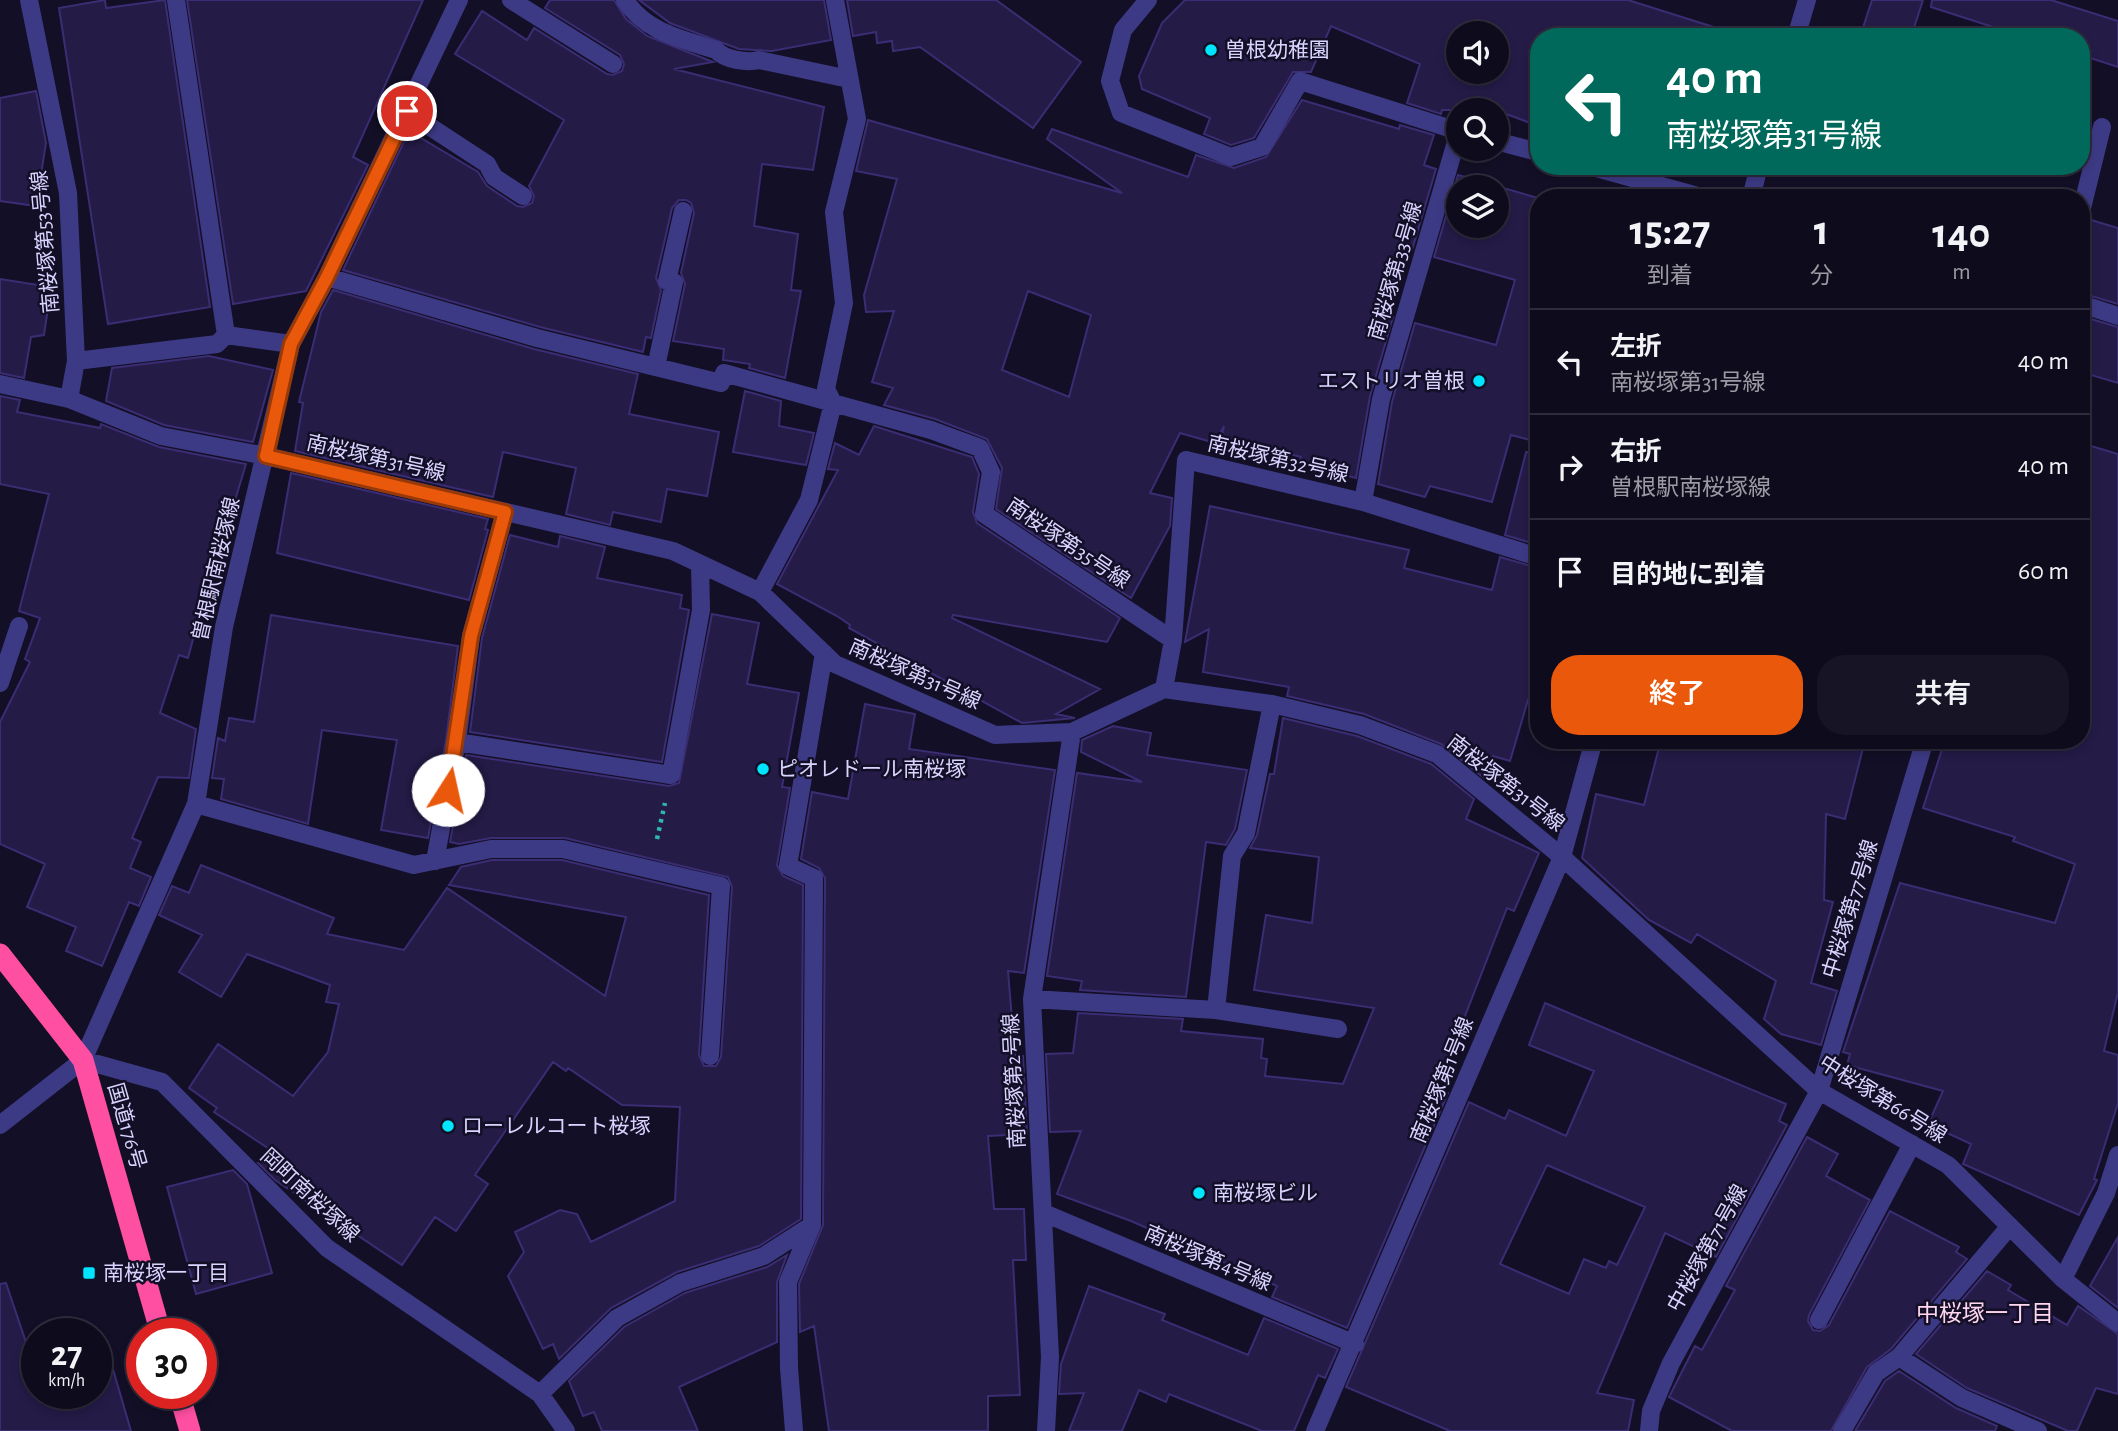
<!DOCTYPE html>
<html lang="ja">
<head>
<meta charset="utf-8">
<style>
	body { margin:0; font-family:"Alegreya Sans","Noto Sans JP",sans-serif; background:#171425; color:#f1f3f6; height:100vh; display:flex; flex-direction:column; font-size:26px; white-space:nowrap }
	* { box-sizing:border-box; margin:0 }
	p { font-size:23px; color:#9b9ba3 }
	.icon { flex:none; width:38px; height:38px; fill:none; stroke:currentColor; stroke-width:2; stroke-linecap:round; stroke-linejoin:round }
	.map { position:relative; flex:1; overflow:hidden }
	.panel { position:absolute; left:1530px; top:189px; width:560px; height:560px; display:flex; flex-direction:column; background:#0e0b1c; border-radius:28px; box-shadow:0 4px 10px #0003,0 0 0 2px #2e2b3b }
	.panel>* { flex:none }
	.guide { position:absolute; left:1530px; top:28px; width:560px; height:147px; border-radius:28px; box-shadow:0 4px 10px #0003,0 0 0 2px #2e2b3b; background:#00695c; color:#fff; overflow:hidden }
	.fabs { position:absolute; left:1446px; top:21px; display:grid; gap:14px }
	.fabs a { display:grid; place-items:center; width:63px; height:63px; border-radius:50%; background:#0e0b1c; box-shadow:0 4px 10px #0003,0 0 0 2px #2e2b3b; font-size:35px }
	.speed { position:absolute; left:21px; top:1318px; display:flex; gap:14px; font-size:35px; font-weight:700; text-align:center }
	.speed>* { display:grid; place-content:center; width:91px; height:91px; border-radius:50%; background:#0e0b1c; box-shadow:0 4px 10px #0003,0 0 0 2px #2e2b3b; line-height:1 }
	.speed small { font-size:18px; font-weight:400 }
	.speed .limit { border:10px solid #d22; background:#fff; color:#111 }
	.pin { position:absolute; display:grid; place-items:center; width:60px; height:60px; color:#fff; margin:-30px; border:4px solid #fff; border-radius:50%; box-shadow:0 2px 7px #0007 }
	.me { position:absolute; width:77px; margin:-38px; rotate:10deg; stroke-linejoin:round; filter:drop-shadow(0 0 5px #0008) }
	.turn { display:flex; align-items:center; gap:24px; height:147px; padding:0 21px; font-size:32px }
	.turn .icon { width:91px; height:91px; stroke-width:2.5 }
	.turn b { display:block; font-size:49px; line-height:60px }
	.eta { display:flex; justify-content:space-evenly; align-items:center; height:119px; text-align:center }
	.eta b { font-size:42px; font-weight:600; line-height:49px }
	.primary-button { display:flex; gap:14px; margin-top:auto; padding:14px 21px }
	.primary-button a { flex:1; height:80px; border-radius:28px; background:#ea580c; color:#fff; font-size:28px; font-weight:600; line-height:80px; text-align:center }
	.primary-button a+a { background:#171425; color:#f1f3f6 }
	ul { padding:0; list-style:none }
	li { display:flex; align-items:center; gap:21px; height:105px; padding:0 21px; border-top:2px solid #2e2b3b }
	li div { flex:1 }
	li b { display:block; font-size:26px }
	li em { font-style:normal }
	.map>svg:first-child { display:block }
	.building { fill:#241b47; stroke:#3b2d73; stroke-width:2; fill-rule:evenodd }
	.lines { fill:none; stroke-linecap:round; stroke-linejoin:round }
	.path { stroke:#2fb8b0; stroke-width:4.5; stroke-dasharray:3.5 5; stroke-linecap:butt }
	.lane { stroke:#3d3a85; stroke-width:18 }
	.street { stroke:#3d3a85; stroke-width:18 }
	.highway { stroke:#ff4fa3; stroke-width:21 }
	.route-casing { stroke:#983908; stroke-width:18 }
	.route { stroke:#ea580c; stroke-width:12 }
	.poi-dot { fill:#00e5ff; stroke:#130f26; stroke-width:2.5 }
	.labels { text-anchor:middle; stroke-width:5; stroke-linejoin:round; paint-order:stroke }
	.poi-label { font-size:21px; fill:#d9d4ff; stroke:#130f26; text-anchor:start }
	.street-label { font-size:21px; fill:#d9d4ff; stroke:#130f26 }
	.neighbourhood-label { font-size:23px; fill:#ffd6f0; stroke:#130f26 }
</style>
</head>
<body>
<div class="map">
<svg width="2118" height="1431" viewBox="0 0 2118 1431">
	<rect width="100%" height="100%" fill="#130f26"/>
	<path class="building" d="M 105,0 L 106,8 L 165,0 L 210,307 L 108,324 L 59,8 Z
		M 187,0 L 423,0 L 353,157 L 368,165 L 306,291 L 233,304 Z
		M 550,0 L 614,0 L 626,19 L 647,36 L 713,62 L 674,69 L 824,107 L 813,170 L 762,164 L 754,226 L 798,234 L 791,290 L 801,291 L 785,378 L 749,368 L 750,364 L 723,360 L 724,349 L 673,341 L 685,284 L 681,273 L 694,213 L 691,203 L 686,200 L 679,200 L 672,208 L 656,278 L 661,290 L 651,338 L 646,337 L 643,352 L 540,327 L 343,270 L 409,131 L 478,172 L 487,186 L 517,206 L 523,207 L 532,203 L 534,196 L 529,186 L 564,120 L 455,54 L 482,11 L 527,40 L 534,28 L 607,74 L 613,75 L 622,71 L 624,64 L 620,55 L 545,8 Z
		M 639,0 L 824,0 L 831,40 L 772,51 L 739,49 L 670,23 Z
		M 847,0 L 996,0 L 1081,62 L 1033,128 L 920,47 L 893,51 L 892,41 L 877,43 L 876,32 L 853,36 Z
		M 1185,0 L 1628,0 L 1720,29 L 1719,37 L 1538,37 L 1538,126 L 1496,110 L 1442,110 L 1441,114 L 1407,103 L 1420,64 L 1331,26 L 1311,72 L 1293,72 L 1254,138 L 1231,145 L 1204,134 L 1210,118 L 1142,89 L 1139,76 L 1162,23 ZM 1458,33 L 1496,33 L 1496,72 L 1458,72 Z
		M 1872,0 L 1923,0 L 1911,37 L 1860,37 Z
		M 1932,0 L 2051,0 L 2118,21 L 2118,67 L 2081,55 L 2081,37 L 2024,37 L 1931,7 Z
		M 36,91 L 46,143 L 36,206 L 0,201 L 0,98 Z
		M 1302,100 L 1399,129 L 1400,125 L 1434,135 L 1424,165 L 1436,169 L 1412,250 L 1404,248 L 1383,314 L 1393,317 L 1370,396 L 1356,478 L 1299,463 L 1301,457 L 1222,436 L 1224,426 L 1215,443 L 1180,433 L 1150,493 L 1172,498 L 1170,526 L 1131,598 L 996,509 L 1002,468 L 987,439 L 935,419 L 884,405 L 893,388 L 872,382 L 894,311 L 866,312 L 864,295 L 897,179 L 856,171 L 868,120 L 1122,193 L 1047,139 L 1052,129 L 1188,177 L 1196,155 L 1234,168 L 1266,157 ZM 1028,291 L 1091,315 L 1069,397 L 1002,370 Z
		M 1458,175 L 1538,198 L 1538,442 L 1511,435 L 1492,502 L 1430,486 L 1425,497 L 1378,484 L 1392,402 L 1415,323 L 1496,345 L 1515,280 L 1434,257 ZM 1458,187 L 1496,187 L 1496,226 L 1458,226 Z
		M 2091,220 L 2118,228 L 2118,304 L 2081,293 L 2081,257 Z
		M 0,279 L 51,287 L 44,335 L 31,337 L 24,378 L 0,373 Z
		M 333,290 L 534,349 L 638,374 L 629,414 L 719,432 L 707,496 L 667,489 L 661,522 L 613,512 L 610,525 L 566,514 L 576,468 L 503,452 L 493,497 L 295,451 L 303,403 L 299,402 L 321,312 Z
		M 2081,316 L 2118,327 L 2118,383 L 2081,372 Z
		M 209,356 L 273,370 L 253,442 L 164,425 L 106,401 L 112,368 Z
		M 745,391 L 781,401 L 779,426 L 814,433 L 806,465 L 733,452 Z
		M 0,396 L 20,400 L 17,412 L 100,428 L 101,424 L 159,447 L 246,464 L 223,540 L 220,539 L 188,658 L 179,655 L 160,713 L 196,729 L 189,778 L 158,777 L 132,838 L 141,842 L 130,868 L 151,877 L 139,906 L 129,902 L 102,966 L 66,951 L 76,927 L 27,907 L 45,864 L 0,844 L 0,722 L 30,662 L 25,659 L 40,618 L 19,611 L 49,494 L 0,484 Z
		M 874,426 L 972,457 L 979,474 L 973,512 L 977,523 L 1120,618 L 1107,642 L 953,615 L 952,618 L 1100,689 L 1056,714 L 1075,718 L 1022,723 L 849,628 L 850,625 L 837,616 L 777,584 L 838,470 L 828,469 L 835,443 L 859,455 Z
		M 2081,443 L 2118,454 L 2118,992 L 2104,1051 L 2118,1055 L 2118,1103 L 2094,1179 L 2097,1180 L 2079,1215 L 1963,1164 L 1971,1144 L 1928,1124 L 1943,1091 L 1847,1065 L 1850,1054 L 1843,1052 L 1900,883 L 2055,923 L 2075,864 L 2013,841 L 2015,837 L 1923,808 L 1945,740 L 2081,740 Z
		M 1526,452 L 1538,453 L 1538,545 L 1505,535 Z
		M 291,473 L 488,519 L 485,529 L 488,530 L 469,600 L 277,553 Z
		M 1210,506 L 1409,550 L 1404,568 L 1492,590 L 1500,557 L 1538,568 L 1538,666 L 1510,761 L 1493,756 L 1484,778 L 1441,744 L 1364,714 L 1287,696 L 1289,687 L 1203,672 L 1209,629 L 1185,642 Z
		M 510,535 L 558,547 L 560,536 L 605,547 L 597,578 L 682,595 L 680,608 L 689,610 L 662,762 L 470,732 L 482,638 Z
		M 712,614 L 759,623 L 747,684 L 799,693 L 782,787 L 790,788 L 777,865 L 783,876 L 803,885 L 801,1219 L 759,1246 L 677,1272 L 611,1308 L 559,1359 L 553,1344 L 543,1349 L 508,1276 L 524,1252 L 515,1232 L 560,1210 L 577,1214 L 591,1242 L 675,1201 L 680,1107 L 622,1105 L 568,1068 L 566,1071 L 553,1062 L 475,1175 L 488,1184 L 456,1231 L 435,1217 L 402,1265 L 275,1180 L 258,1163 L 281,1157 L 214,1112 L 217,1108 L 189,1088 L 218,1044 L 293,1096 L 328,1052 L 339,1004 L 326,1002 L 330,985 L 247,954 L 221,997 L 179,972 L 202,935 L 159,915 L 172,886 L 189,893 L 201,865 L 334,918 L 327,934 L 404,950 L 447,888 L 605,996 L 626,917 L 449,885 L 461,867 L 492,860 L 562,860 L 709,895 L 699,1055 L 704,1066 L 716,1066 L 721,1057 L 732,887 L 728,877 L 565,838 L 491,838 L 459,844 L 450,842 L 466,755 L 669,786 L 679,783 Z
		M 271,615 L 458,646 L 446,740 L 428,838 L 381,830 L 397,740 L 322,730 L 308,824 L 221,799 L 224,779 L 212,778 L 218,738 L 225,741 L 229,718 L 254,722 Z
		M 865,704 L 915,714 L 909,749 L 1055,770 L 1024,973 L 1008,971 L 1015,1056 L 1023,1056 L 1027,1134 L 988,1136 L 994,1209 L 1024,1209 L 1026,1260 L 1013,1260 L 1020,1395 L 988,1396 L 988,1431 L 829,1431 L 814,1326 L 800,1332 L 799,1284 L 823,1225 L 825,878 L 819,868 L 801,859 L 812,792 L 848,799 Z
		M 1283,718 L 1357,736 L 1431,764 L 1474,799 L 1466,819 L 1539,853 L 1514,911 L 1507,908 L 1437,1088 L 1448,1093 L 1347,1328 L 1272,1297 L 1277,1286 L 1131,1221 L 1057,1194 L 1081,1131 L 1050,1132 L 1046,1054 L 1073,1053 L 1078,1013 L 1183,1019 L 1181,1031 L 1263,1039 L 1261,1058 L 1267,1059 L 1265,1076 L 1343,1084 L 1374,1008 L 1254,990 L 1266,915 L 1312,923 L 1319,857 L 1250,848 L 1257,835 L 1270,774 L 1274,774 Z
		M 1113,726 L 1151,733 L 1147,755 L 1247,770 L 1235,829 L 1226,845 L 1206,842 L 1186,997 L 1080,990 L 1082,981 L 1047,976 L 1077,773 L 1142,782 L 1081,752 L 1082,740 Z
		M 1661,740 L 1865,740 L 1845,819 L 1826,814 L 1824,900 L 1833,902 L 1811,983 L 1837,991 L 1821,1045 L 1781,1034 L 1764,1019 L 1776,981 L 1697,934 L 1691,943 L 1649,920 L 1582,858 L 1596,794 L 1644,805 Z
		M 1545,1003 L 1786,1104 L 1779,1121 L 1787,1125 L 1716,1257 L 1665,1233 L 1597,1393 L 1634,1400 L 1628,1431 L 1450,1431 L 1346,1387 L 1469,1102 L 1505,1119 L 1509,1110 L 1566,1136 L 1594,1071 L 1529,1045 ZM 1547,1165 L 1645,1207 L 1617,1265 L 1609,1261 L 1606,1268 L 1584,1259 L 1569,1294 L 1500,1264 Z
		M 1807,1137 L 1838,1154 L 1826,1176 L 1870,1200 L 1809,1315 L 1808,1321 L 1813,1330 L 1820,1331 L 1829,1325 L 1890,1211 L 1959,1247 L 1956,1252 L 1967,1259 L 1891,1349 L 1867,1367 L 1831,1431 L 1732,1431 L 1669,1397 L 1695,1346 L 1702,1350 L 1735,1290 L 1726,1286 Z
		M 233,1170 L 247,1184 L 272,1273 L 196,1294 L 167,1187 Z
		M 2118,1237 L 2118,1308 L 2090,1286 Z
		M 787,1255 L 777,1282 L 777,1342 L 679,1387 L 698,1431 L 602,1431 L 594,1412 L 583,1416 L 569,1381 L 624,1327 L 685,1293 L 767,1267 Z
		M 1987,1271 L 2011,1285 L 2008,1290 L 2067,1325 L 2078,1306 L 2118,1334 L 2118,1394 L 2096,1388 L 2077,1431 L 2068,1431 L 1967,1388 L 1916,1354 Z
		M 6,1283 L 37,1375 L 37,1393 L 96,1393 L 96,1363 L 110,1359 L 131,1431 L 0,1431 L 0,1284 Z
		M 1089,1286 L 1165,1314 L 1162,1320 L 1248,1355 L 1264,1318 L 1338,1349 L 1325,1378 L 1318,1375 L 1294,1431 L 1262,1431 L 1169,1394 L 1166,1402 L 1139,1390 L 1122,1431 L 1069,1431 L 1084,1393 L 1059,1394 L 1061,1364 Z
		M 1899,1371 L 1956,1408 L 1997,1426 L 1995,1431 L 1855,1431 L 1885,1381 Z"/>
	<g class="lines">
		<path class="path" d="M 657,839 L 665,803"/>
		<path class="lane" d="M 471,636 L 505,512
			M 0,683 L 19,626
			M 1216,1010 L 1338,1029
			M 710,1056 L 721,886"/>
		<path class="street" d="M 29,0 L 68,193 L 76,361 L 69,399
			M 176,0 L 226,335 L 291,344
			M 511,0 L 613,64
			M 625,0 C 645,32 682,39 716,50 C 725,60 747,63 759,60 L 849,79
			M 1148,0 L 1123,30 L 1110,81 L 1121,113 L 1231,157 L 1262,147 L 1300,81 L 1458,131
			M 1796,37 L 1807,0
			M 406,111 L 487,164 L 494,177 L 523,196
			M 1496,141 L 1538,152
			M 1589,166 L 1705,198
			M 1751,198 L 1759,166
			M 2081,212 L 2102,127
			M 327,277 L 537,338 L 721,383 L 724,373 L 931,430 L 980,448 L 991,472 L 984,514 L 1173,640
			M 2081,304 L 2118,316
			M 76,361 L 217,344 L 226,335
			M 656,367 L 674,282 L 667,281 L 683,211
			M 0,384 L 69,399 L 161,436 L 266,456 L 673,551 L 760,592 L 835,664 L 995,735 L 1072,732 L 1164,689 L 1272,704 L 1360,725 L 1437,754 L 1562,857 L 1819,1091 L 1948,1165 L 2063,1279 L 2118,1323
			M 1363,502 L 1381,399 L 1458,135
			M 760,592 L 809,500 L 833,403 L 826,389 L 844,303 L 834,212 L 857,119 L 835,0
			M 1164,689 L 1173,640 L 1186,460 L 1363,502 L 1538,557
			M 457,742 L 671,775 L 701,610 L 700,564
			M 196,804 L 414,865 L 491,849 L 563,849 L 721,886
			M 435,861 L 457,742 L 471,636
			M 1032,999 L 1216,1010 L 1232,856 L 1246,833 L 1272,704
			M 83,1060 L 162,1082 L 327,1248 L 540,1394 L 566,1431
			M 0,1125 L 83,1060 L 196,804 L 224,627 L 291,344 L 327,277 L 459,0
			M 1044,1213 L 1355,1344
			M 2063,1279 L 2106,1193 L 2118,1155
			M 1819,1320 L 1912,1144
			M 1899,1357 L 1962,1398 L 2038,1431
			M 540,1394 L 617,1318 L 680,1283 L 764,1256 L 812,1225
			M 794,1431 L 789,1368 L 788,1282 L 812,1225 L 814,878 L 788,866 L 824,653
			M 1046,1431 L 1050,1357 L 1032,999 L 1072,732
			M 1315,1431 L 1562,857 L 1594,740
			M 1649,1431 L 1651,1411 L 1671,1363 L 1819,1091 L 1925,740
			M 1842,1431 L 1876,1373 L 1899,1357 L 2010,1226"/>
		<path class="highway" d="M 0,954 L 83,1060 L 161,1334
			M 179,1393 L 190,1431"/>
	</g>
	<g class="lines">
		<defs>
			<path id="route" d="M 407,111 L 327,277 L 291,344 L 266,456 L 505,512 L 471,636 L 448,790"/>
		</defs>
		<use href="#route" class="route-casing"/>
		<use href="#route" class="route"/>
	</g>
	<g class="poi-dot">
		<circle cx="1211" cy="50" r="7"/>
		<circle cx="1479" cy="381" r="7"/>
		<circle cx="763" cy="769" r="7"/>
		<circle cx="448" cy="1126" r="7"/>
		<circle cx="1199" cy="1193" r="7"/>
		<rect x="82" y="1266" width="14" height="14" rx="3.5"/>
	</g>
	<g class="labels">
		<g class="poi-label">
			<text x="1225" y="57">曽根幼稚園</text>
			<text x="1465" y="388" text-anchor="end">エストリオ曽根</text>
			<text x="777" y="776">ピオレドール南桜塚</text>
			<text x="462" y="1133">ローレルコート桜塚</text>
			<text x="1213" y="1200">南桜塚ビル</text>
			<text x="103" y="1280">南桜塚一丁目</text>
		</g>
		<g class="street-label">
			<text transform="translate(45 242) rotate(-95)" y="7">南桜塚第53号線</text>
			<text transform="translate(1395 271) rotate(-74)" y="7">南桜塚第33号線</text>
			<text transform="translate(376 458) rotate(13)" y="7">南桜塚第31号線</text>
			<text transform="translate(1278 459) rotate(13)" y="7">南桜塚第32号線</text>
			<text transform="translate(1068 543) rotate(34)" y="7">南桜塚第35号線</text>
			<text transform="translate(216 569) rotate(-77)" y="7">曽根駅南桜塚線</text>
			<text transform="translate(915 674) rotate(24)" y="7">南桜塚第31号線</text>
			<text transform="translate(1506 783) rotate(38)" y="7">南桜塚第31号線</text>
			<text transform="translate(1850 909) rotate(-73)" y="7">中桜塚第77号線</text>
			<text transform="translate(1442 1080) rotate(-68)" y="7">南桜塚第1号線</text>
			<text transform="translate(1014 1081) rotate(-93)" y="7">南桜塚第2号線</text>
			<text transform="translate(1883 1099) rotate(32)" y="7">中桜塚第66号線</text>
			<text transform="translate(127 1126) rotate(74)" y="7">国道176号</text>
			<text transform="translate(310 1195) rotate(43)" y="7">岡町南桜塚線</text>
			<text transform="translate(1707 1248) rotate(-61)" y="7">中桜塚第71号線</text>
			<text transform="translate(1208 1258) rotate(23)" y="7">南桜塚第4号線</text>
		</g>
		<g class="neighbourhood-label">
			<text x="1985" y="1321">中桜塚一丁目</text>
		</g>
	</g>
</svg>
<div class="fabs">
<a><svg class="icon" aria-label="sound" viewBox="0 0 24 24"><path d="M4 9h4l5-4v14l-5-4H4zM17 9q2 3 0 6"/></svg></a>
<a><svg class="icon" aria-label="search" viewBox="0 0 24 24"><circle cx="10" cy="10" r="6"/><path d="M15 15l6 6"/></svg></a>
<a><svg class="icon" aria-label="layers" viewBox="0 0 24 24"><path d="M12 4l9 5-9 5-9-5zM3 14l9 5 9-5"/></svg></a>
</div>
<div class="speed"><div>27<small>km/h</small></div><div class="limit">30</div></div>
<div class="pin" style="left:407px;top:111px;background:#d93025"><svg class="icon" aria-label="arrive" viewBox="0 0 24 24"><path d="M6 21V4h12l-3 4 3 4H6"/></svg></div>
<svg class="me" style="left:448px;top:790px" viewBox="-20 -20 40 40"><circle r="19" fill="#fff"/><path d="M0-13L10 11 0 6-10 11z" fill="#ea580c"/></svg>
<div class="guide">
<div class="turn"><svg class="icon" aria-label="left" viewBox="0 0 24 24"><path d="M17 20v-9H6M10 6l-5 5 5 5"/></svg><div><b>40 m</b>南桜塚第31号線</div></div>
</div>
<section class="panel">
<div class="eta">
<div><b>15:27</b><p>到着</p></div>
<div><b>1</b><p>分</p></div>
<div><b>140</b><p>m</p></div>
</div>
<ul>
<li><svg class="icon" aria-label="left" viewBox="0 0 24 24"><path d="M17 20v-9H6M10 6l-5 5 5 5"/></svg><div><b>左折</b><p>南桜塚第31号線</p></div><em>40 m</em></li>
<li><svg class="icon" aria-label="right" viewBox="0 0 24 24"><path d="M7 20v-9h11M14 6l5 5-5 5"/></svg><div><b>右折</b><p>曽根駅南桜塚線</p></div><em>40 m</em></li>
<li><svg class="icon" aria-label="arrive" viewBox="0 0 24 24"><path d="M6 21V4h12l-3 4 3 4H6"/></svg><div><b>目的地に到着</b></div><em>60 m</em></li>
</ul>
<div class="primary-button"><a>終了</a><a>共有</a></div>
</section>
</div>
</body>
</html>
